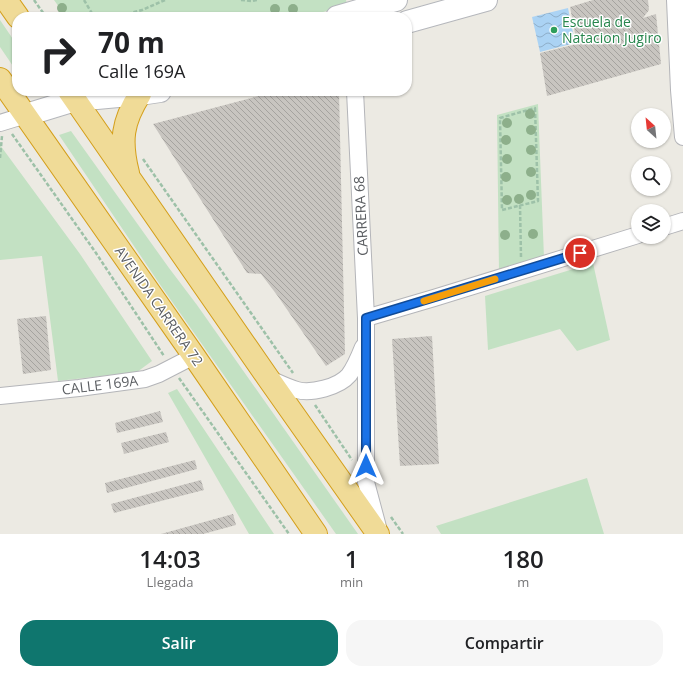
<!DOCTYPE html>
<html lang="es">
<head>
<meta charset="utf-8">
<style>
	body { margin:0; font-family:"Open Sans",sans-serif; background:#f6f6f6; color:#202124; height:100vh; display:flex; flex-direction:column; font-size:15px; white-space:nowrap }
	* { box-sizing:border-box; margin:0 }
	p { font-size:13px; color:#757577 }
	.icon { flex:none; width:22px; height:22px; fill:none; stroke:currentColor; stroke-width:2; stroke-linecap:round; stroke-linejoin:round }
	.map { position:relative; height:534px; overflow:hidden }
	.side { display:flex; flex-direction:column; background:#fff; flex:1 }
	.side>* { flex:none }
	.guide { position:absolute; left:12px; top:12px; width:400px; height:84px; border-radius:16px; box-shadow:0 1px 3px #0004; background:#fff; color:#202124; overflow:hidden }
	.needle { width:26px; rotate:333deg }
	.buttons { position:absolute; left:631px; top:108px; display:grid; gap:8px }
	.buttons a { display:grid; place-items:center; width:40px; height:40px; border-radius:50%; background:#fff; box-shadow:0 1px 3px #0004; font-size:20px }
	.pin { position:absolute; display:grid; place-items:center; width:34px; height:34px; color:#fff; margin:-17px; border:2px solid #fff; border-radius:50%; box-shadow:0 1px 4px #0007 }
	.me { position:absolute; width:44px; margin:-22px; rotate:0deg; stroke-linejoin:round; filter:drop-shadow(0 0 3px #0008) }
	.turn { display:flex; align-items:center; gap:14px; height:84px; padding:0 20px; font-size:18px }
	.turn .icon { width:52px; height:52px; stroke-width:2.5 }
	.turn b { display:block; font-size:28px; line-height:34px }
	.eta { display:flex; justify-content:space-evenly; align-items:center; height:68px; text-align:center }
	.eta b { font-size:24px; font-weight:600; line-height:28px }
	.cta { display:flex; gap:8px; margin-top:auto; padding:8px 20px }
	.cta a { flex:1; height:46px; border-radius:16px; background:#0f766e; color:#fff; font-size:16px; font-weight:600; line-height:46px; text-align:center }
	.cta a+a { background:#f6f6f6; color:#202124 }
	.map>svg:first-child { display:block }
	.green { fill:#c3e1c3 }
	.water { fill:url(#water-waves) }
	.building { fill:url(#building-back-hatch) }
	.lines { fill:none; stroke-linecap:round; stroke-linejoin:round }
	.street-casing { stroke:#b4b5b9; stroke-width:18 }
	.secondary-casing { stroke:#b5b7bc; stroke-width:24 }
	.highway-casing { stroke:#d49f1b; stroke-width:24 }
	.path { stroke:#9dc1a8; stroke-width:2.5; stroke-dasharray:4 2; stroke-linecap:butt }
	.street { stroke:#fff; stroke-width:16 }
	.secondary { stroke:#fff; stroke-width:22 }
	.highway { stroke:#f0db97; stroke-width:22 }
	.tree { fill:#8daf8b }
	.route-casing { stroke:#114b97; stroke-width:10 }
	.route { stroke:#1a73e8; stroke-width:7 }
	.slow { stroke:#f59e0b; stroke-width:7 }
	.leisure-dot { fill:#2e9e5b; stroke:#fff; stroke-width:1.5 }
	.labels { text-anchor:middle; stroke-width:3; stroke-linejoin:round; paint-order:stroke }
	.leisure-label { font-size:14px; fill:#27864d; stroke:#fff; text-anchor:start }
	.street-label { font-size:14px; fill:#5b5e62; stroke:#fff }
</style>
</head>
<body>
<div class="map">
<svg width="683" height="534" viewBox="0 0 683 534">
	<defs>
		<pattern id="water-waves" width="16" height="10" patternUnits="userSpaceOnUse"><rect width="16" height="10" fill="#abd3f4"/><path d="M0 5q4-4 8 0t8 0" fill="none" stroke="#8eaec9"/></pattern>
		<pattern id="building-back-hatch" width="6" height="6" patternUnits="userSpaceOnUse"><rect width="6" height="6" fill="#c8c5c0"/><path d="M-1 5l2 2M0 0l6 6M5-1l2 2" fill="none" stroke="#a5a39f"/></pattern>
	</defs>
	<rect width="100%" height="100%" fill="#eceae3"/>
	<path class="green" d="M 54,0 L 346,0 L 347,5 L 306,17 L 66,17 Z
		M 0,20 L 17,45 L 17,72 L 0,47 Z
		M 538,104 L 544,258 L 499,272 L 497,115 Z
		M 71,131 L 169,268 L 197,305 L 358,534 L 336,534 L 161,286 L 59,135 Z
		M 0,145 L 80,254 L 152,361 L 137,372 L 58,381 L 42,256 L 0,260 Z
		M 593,263 L 610,340 L 577,351 L 560,329 L 488,350 L 485,296 Z
		M 177,389 L 274,534 L 249,534 L 168,393 Z
		M 587,478 L 604,534 L 441,534 L 436,526 Z"/>
	<path class="water" d="M 568,8 L 575,43 L 540,52 L 532,17 Z"/>
	<path class="building" d="M 593,0 L 648,0 L 649,10 L 643,18 L 656,14 L 661,64 L 547,96 L 540,53 L 577,44 L 570,7 Z
		M 278,91 L 339,91 L 345,354 L 326,366 L 277,295 L 261,274 L 247,273 L 153,124 Z
		M 46,316 L 51,370 L 23,374 L 17,319 Z
		M 432,336 L 439,464 L 400,466 L 392,339 Z
		M 160,411 L 163,422 L 117,433 L 115,423 Z
		M 166,432 L 169,442 L 124,454 L 121,443 Z
		M 195,460 L 197,469 L 107,493 L 105,483 Z
		M 201,480 L 204,490 L 114,513 L 111,504 Z
		M 233,514 L 236,525 L 203,534 L 161,534 Z"/>
	<g class="lines">
		<defs>
			<path id="street" d="M 675,0 L 679,90 L 683,137
				M 355,91 L 366,318 L 366,482 L 378,527
				M 0,123 L 26,115
				M 664,227 L 683,221
				M 366,318 L 434,298 L 638,235
				M 268,378 C 277,382 287,387 297,390 C 311,394 339,387 349,375 C 355,367 359,357 363,347
				M 0,396 L 79,388 L 145,379 L 159,374 L 194,356"/>
			<path id="secondary" d="M 337,17 L 396,0
				M 407,22 L 486,0
				M 75,100 L 140,94 L 160,91
				M 26,115 L 75,100 L 88,94"/>
			<path id="highway" d="M 6,0 L 18,17
				M 0,79 L 194,356 L 316,534
				M 69,91 L 268,378 L 378,534
				M 128,173 C 120,141 122,122 140,94"/>
		</defs>
		<use href="#street" class="street-casing"/>
		<use href="#secondary" class="secondary-casing"/>
		<use href="#highway" class="highway-casing"/>
		<path class="path" d="M 34,0 L 46,17
			M 84,0 L 93,15 L 113,17
			M 241,0 L 252,1 L 257,0
			M 116,17 L 142,10 L 165,0
			M 535,108 L 538,201 L 502,210 L 500,118 Z
			M 12,134 L 96,253 L 164,356
			M 0,158 L 2,136
			M 143,159 L 293,373
			M 520,205 L 521,257
			M 179,378 L 289,534
			M 315,405 L 352,460
			M 391,517 L 403,534"/>
		<use href="#street" class="street"/>
		<use href="#secondary" class="secondary"/>
		<use href="#highway" class="highway"/>
	</g>
	<g class="tree">
		<circle cx="62" cy="8" r="5"/>
		<circle cx="275" cy="9" r="5"/>
		<circle cx="293" cy="9" r="5"/>
		<circle cx="530" cy="114" r="5"/>
		<circle cx="507" cy="123" r="5"/>
		<circle cx="531" cy="130" r="5"/>
		<circle cx="506" cy="140" r="5"/>
		<circle cx="531" cy="150" r="5"/>
		<circle cx="507" cy="159" r="5"/>
		<circle cx="531" cy="172" r="5"/>
		<circle cx="506" cy="177" r="5"/>
		<circle cx="531" cy="195" r="5"/>
		<circle cx="519" cy="199" r="5"/>
		<circle cx="507" cy="200" r="5"/>
		<circle cx="533" cy="234" r="5"/>
		<circle cx="505" cy="235" r="5"/>
	</g>
	<g class="lines">
		<defs>
			<path id="route" d="M 366,466 L 366,318 L 580,253"/>
		</defs>
		<use href="#route" class="route-casing"/>
		<use href="#route" class="route"/>
		<path class="slow" d="M 424,301 L 495,279"/>
	</g>
	<circle class="leisure-dot" cx="554" cy="30" r="4"/>
	<g class="labels">
		<g class="leisure-label">
			<text x="562" y="27">Escuela de<tspan x="562" dy="16">Natacion Jugiro</tspan></text>
		</g>
		<g class="street-label">
			<text transform="translate(361 216) rotate(-93)" y="5">CARRERA 68</text>
			<text transform="translate(159 306) rotate(55)" y="5">AVENIDA CARRERA 72</text>
			<text transform="translate(100 385) rotate(-7)" y="5">CALLE 169A</text>
		</g>
	</g>
</svg>
<div class="buttons">
<a><svg class="needle" viewBox="-14 -14 28 28"><path d="M0-13l5 13h-10z" fill="#e53935"/><path d="M0 13l5-13h-10z" fill="#757577"/></svg></a>
<a><svg class="icon" aria-label="search" viewBox="0 0 24 24"><circle cx="10" cy="10" r="6"/><path d="M15 15l6 6"/></svg></a>
<a><svg class="icon" aria-label="layers" viewBox="0 0 24 24"><path d="M12 4l9 5-9 5-9-5zM3 14l9 5 9-5"/></svg></a>
</div>
<div class="pin" style="left:580px;top:253px;background:#d93025"><svg class="icon" aria-label="arrive" viewBox="0 0 24 24"><path d="M6 21V4h12l-3 4 3 4H6"/></svg></div>
<svg class="me" style="left:366px;top:466px" viewBox="-20 -20 40 40"><path d="M0-17L14 15 0 8-14 15z" fill="#1a73e8" stroke="#fff" stroke-width="4"/></svg>
<div class="guide">
<div class="turn"><svg class="icon" aria-label="right" viewBox="0 0 24 24"><path d="M7 20v-9h11M14 6l5 5-5 5"/></svg><div><b>70 m</b>Calle 169A</div></div>
</div>
</div>
<section class="side">
<div class="eta">
<div><b>14:03</b><p>Llegada</p></div>
<div><b>1</b><p>min</p></div>
<div><b>180</b><p>m</p></div>
</div>
<div class="cta"><a>Salir</a><a>Compartir</a></div>
</section>
</body>
</html>
